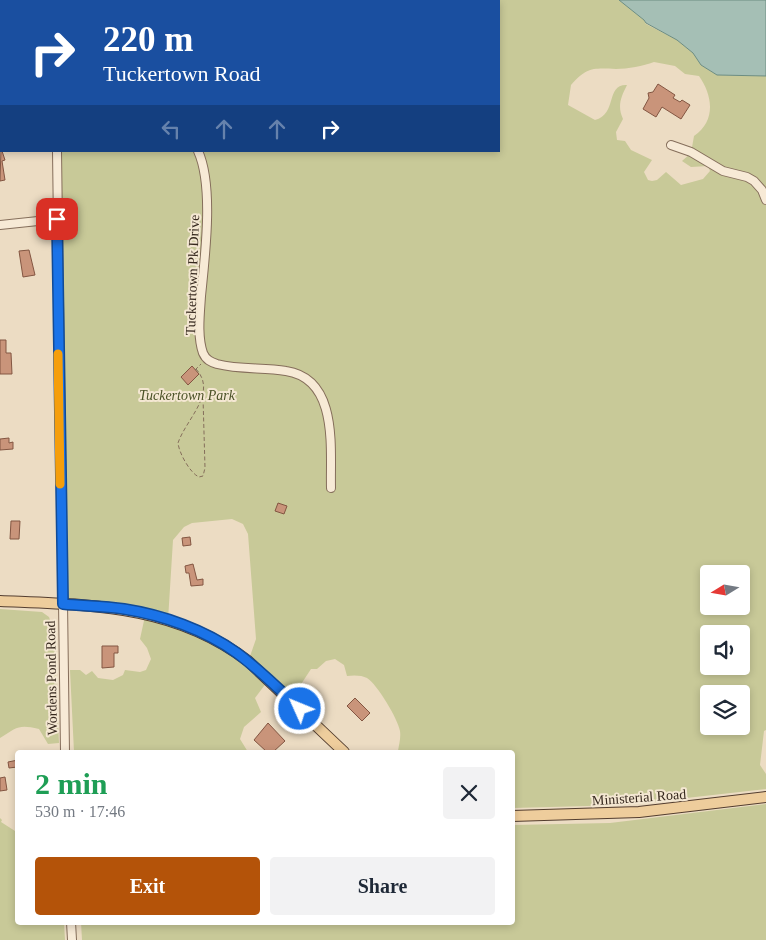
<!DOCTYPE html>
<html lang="en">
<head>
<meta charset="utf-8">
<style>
	body { margin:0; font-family:"Times New Roman",serif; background:#f2f2f3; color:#1f2937; height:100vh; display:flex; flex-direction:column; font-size:19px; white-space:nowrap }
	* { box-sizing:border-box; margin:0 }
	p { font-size:16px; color:#747a83 }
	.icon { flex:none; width:28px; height:28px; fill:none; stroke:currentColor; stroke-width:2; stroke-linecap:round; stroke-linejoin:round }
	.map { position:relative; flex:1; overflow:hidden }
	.details { position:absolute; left:15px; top:750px; width:500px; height:175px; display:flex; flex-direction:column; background:#fff; border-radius:5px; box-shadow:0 2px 8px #0003 }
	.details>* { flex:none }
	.hud { position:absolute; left:0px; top:0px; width:500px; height:152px; box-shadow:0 2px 8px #0003; background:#1a4fa0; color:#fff; overflow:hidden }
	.needle { width:32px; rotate:259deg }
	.tools { position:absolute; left:700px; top:565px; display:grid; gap:10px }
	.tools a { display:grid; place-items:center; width:50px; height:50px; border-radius:5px; background:#fff; box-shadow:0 2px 8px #0003; font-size:25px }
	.pin { position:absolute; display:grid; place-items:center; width:42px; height:42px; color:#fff; margin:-21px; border-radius:10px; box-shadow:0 2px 8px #0006 }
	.me { position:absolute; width:55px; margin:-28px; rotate:314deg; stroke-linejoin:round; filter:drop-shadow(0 0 4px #0008) }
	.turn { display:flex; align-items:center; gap:18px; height:105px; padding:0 20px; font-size:22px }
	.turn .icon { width:65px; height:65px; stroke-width:2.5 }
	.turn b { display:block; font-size:35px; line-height:42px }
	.lanes { display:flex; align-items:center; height:48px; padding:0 20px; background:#0003; justify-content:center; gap:25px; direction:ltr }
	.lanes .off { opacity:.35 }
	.round { display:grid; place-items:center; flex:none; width:52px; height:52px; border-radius:5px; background:#f2f2f3 }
	.summary { display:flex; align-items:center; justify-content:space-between; height:85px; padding:0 20px }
	h1 { font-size:30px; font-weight:600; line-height:38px; color:#1e9e55 }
	.button { display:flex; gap:10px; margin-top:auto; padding:10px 20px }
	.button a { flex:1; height:58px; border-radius:5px; background:#b45309; color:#fff; font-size:20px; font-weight:600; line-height:58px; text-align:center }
	.button a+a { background:#f2f2f3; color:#1f2937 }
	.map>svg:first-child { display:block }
	.green { fill:#c8c998; fill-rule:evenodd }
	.water { fill:#a5bfb5; stroke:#6c8d82 }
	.building { fill:#c9947a; stroke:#835642 }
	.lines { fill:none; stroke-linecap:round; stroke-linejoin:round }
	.minor-casing { stroke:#856e5b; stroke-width:10 }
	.major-casing { stroke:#533d2f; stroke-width:12 }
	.path { stroke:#856e5b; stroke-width:1; stroke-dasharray:4 2.5; stroke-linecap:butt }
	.minor { stroke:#f7ead6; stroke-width:8 }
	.major { stroke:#eecd9c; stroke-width:10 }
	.route-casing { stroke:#114b97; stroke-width:12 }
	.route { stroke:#1a73e8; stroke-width:9 }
	.slow { stroke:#f59e0b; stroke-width:9 }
	.labels { text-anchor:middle; stroke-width:4; stroke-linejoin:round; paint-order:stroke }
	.street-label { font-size:14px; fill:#36281e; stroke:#f4e7d2 }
	.park-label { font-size:14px; font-style:italic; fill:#4a5126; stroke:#f4e7d2 }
</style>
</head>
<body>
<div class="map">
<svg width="766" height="940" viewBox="0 0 766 940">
	<rect width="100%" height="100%" fill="#ecdcc3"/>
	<path class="green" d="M 53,0 L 278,0 L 287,1 L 53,1 Z
		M 305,0 L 619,0 L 644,20 L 646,24 L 677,40 L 693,53 L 701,65 L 717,75 L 766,76 L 766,730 L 764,731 L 760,765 L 766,774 L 766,789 L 624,805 L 513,808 L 512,752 L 395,752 L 398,751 C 399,744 401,738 400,731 C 398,719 377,684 367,678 C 362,675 353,675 347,676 L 344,665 L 335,659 L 326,661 L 317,669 L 311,669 L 290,701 L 267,682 L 255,698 L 261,712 L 244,727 L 240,739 L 248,752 L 74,752 L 70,670 L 80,670 L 86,675 L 92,671 L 98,678 L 113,680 L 123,675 L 125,670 L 140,672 L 146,670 L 151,659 L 147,648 L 140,639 L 145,616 L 62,604 L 55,151 L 499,151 L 499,1 L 295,1 ZM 654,62 L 675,66 L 685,74 L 699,76 C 713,96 716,121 694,136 L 691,153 L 682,161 L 691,167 L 708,166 L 710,171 L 703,179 L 681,185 L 666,172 L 657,180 L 652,181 L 648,180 L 644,172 L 652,160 L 631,150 L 625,141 L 617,140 L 616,132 L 623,119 C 617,106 621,97 627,85 C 605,84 618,114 595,120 L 568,105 L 571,85 C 587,67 593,68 616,69 C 628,69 643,66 654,62 ZM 232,519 L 243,524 L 248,534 L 256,639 L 248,662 L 168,620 L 173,540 L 184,527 L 192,523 ZM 709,574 L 741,574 L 741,606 L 709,606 ZM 709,634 L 741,634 L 741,666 L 709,666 ZM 709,694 L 741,694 L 741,726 L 709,726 Z
		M 0,609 L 42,612 L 49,617 L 54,632 L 59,743 L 48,744 L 39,729 C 19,724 17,727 0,738 Z
		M 766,804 L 766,940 L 82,940 L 81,922 L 512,922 L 513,825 L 610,823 Z
		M 0,818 L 2,820 L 1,822 L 15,831 L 17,830 L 18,922 L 64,923 L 65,940 L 0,940 Z"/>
	<path class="water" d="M 619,0 L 766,0 L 766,76 L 717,75 L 701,65 L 693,53 L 677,40 L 646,23 L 644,20 Z"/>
	<path class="building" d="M 658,84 L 675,95 L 673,98 L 680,102 L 682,100 L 690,105 L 681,119 L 662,107 L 656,117 L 643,109 L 649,98 L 648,93 L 653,92 Z
		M 1,148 L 5,160 L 2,161 L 5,180 L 0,181 Z
		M 29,250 L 35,275 L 23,277 L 19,251 Z
		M 0,340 L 6,340 L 6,353 L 11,353 L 12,374 L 0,374 Z
		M 192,366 L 199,374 L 188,385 L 181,377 Z
		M 9,438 L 9,443 L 13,442 L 13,449 L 0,450 L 0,439 Z
		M 278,503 L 287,506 L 284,514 L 275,511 Z
		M 11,521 L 20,521 L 19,539 L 10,539 Z
		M 190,537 L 191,545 L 183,546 L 182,538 Z
		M 193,564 L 197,580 L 203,579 L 203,585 L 191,586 L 189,573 L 186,573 L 185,566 Z
		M 102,646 L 118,646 L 118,653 L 114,653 L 114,667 L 102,668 Z
		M 355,698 L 370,713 L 362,721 L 347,706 Z
		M 268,723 L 285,741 L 273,752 L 267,752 L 254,740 Z
		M 18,760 L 18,771 L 17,767 L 9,768 L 8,762 Z
		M 5,777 L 7,790 L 0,791 L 0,778 Z"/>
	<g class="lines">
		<defs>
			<path id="minor" d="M 51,1 L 53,1
				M 197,1 L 197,0
				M 0,15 L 1,15
				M 671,145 L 691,152 L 723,171 L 747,177 L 754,181 L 762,190 L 766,200
				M 57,151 L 65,752
				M 198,151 C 214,186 205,256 201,296 C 200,313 197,336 203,353 C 206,360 211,362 217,364 C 240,370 264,367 286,371 C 339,379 330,449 331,488
				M 0,225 L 57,219
				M 71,922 L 72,940"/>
			<path id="major" d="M 0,601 C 90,605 173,604 248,661 L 344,752
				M 512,816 L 639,812 L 766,797"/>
		</defs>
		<use href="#minor" class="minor-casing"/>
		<use href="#major" class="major-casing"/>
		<path class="path" d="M 196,369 C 218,393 186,419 178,443 C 179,453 190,473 199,477 L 203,476 L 205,468 L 203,397
			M 195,370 L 201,364"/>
		<use href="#minor" class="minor"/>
		<use href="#major" class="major"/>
	</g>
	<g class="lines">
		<defs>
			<path id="route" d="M 57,219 L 63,604 C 84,606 104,606 124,609 C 163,615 205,630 237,653 C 260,670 280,690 300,709"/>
		</defs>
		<use href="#route" class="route-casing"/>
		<use href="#route" class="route"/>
		<path class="slow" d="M 58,354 L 60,484"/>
	</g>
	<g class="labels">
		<g class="street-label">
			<text transform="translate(192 275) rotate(-88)" y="5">Tuckertown Pk Drive</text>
			<text transform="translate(51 678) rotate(-91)" y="5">Wordens Pond Road</text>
			<text transform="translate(639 797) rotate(-4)" y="5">Ministerial Road</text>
		</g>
		<g class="park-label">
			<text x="187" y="400">Tuckertown Park</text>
		</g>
	</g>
</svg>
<div class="tools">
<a><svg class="needle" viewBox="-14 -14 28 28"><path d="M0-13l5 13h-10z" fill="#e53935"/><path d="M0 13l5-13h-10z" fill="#747a83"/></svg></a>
<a><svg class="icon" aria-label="sound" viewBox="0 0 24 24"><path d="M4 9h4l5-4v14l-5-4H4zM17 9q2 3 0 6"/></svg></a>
<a><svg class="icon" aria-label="layers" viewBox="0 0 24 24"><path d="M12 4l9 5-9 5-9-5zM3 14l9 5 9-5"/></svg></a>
</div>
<div class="pin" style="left:57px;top:219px;background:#d93025"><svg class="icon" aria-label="arrive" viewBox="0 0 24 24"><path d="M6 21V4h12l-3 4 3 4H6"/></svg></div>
<svg class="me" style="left:300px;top:709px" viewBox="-20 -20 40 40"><circle r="17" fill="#1a73e8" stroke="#fff" stroke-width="3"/><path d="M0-11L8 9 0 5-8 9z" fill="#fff"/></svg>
<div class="hud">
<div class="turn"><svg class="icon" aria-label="right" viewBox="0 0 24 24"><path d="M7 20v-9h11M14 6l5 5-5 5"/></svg><div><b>220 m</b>Tuckertown Road</div></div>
<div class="lanes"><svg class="icon off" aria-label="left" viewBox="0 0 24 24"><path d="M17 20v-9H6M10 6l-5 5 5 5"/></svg><svg class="icon off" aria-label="ahead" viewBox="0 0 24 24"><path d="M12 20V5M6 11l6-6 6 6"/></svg><svg class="icon off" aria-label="ahead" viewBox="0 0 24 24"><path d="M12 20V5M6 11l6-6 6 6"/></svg><svg class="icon" aria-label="right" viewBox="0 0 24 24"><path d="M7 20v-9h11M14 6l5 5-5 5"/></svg></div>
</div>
<section class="details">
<div class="summary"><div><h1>2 min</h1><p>530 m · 17:46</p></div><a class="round"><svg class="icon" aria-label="close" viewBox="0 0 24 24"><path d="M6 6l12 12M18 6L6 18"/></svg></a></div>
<div class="button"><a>Exit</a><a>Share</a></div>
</section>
</div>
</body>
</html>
